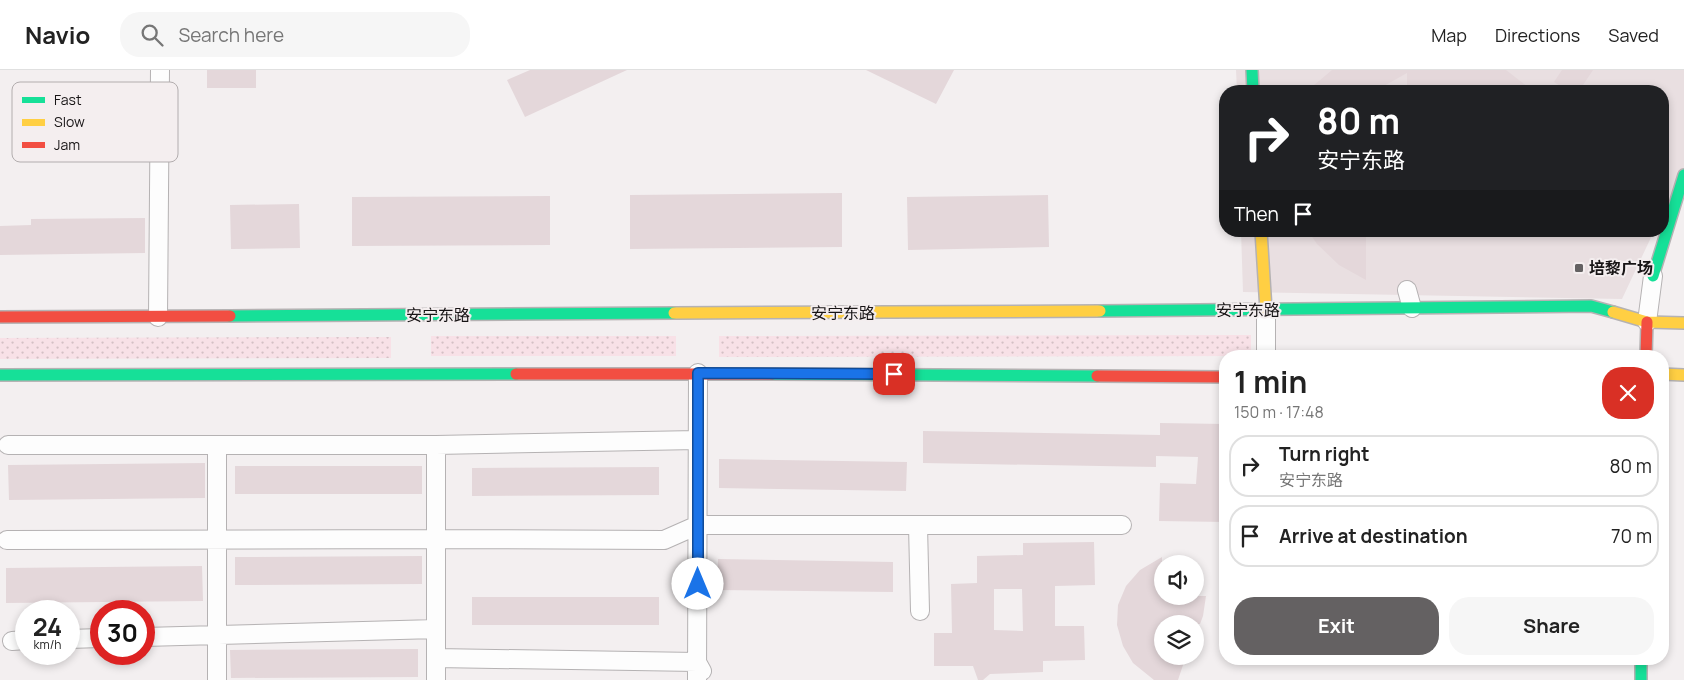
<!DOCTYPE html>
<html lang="en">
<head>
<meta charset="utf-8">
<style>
	body { margin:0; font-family:Manrope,"Noto Sans SC",sans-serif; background:#f6f6f6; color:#222; height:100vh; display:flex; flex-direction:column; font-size:19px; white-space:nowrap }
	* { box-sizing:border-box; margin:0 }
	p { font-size:16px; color:#767676 }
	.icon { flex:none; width:28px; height:28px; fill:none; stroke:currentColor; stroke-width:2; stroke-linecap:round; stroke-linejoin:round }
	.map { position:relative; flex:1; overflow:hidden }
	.panel { position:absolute; left:1219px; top:280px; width:450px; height:315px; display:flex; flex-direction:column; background:#fff; border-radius:20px; box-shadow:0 2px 8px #0003 }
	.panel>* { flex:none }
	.banner { position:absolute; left:1219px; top:15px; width:450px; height:152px; border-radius:20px; box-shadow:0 2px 8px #0003; background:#202124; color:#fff; overflow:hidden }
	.controls { position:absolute; left:1154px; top:485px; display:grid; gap:10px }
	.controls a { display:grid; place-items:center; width:50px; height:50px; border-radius:50%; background:#fff; box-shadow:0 2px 8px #0003; font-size:25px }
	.speed { position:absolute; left:15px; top:530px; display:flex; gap:10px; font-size:25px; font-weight:700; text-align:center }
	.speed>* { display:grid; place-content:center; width:65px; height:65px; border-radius:50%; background:#fff; box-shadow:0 2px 8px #0003; line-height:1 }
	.speed small { font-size:12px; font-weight:400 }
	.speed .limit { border:8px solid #d22; background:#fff; color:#111 }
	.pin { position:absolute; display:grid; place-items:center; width:42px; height:42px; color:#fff; margin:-21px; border-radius:10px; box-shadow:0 2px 8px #0006 }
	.me { position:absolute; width:55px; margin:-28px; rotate:0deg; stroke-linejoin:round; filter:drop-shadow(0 0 4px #0008) }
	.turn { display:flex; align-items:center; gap:18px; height:105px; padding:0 15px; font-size:22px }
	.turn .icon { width:65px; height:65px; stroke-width:2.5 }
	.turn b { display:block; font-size:35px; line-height:42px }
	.then { display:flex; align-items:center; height:48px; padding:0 15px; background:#0003; gap:10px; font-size:19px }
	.round { display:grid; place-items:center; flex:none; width:52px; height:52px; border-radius:20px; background:#f6f6f6 }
	.head { display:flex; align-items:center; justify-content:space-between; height:85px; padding:0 15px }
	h1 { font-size:30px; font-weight:700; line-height:38px }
	.action { display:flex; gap:10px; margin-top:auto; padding:10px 15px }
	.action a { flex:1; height:58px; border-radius:20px; background:#646162; color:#fff; font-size:20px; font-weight:700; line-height:58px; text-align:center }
	.action a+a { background:#f6f6f6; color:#222 }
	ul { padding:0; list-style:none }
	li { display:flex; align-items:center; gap:15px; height:62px; margin:0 10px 8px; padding:0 5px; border:2px solid #e0e0e0; border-radius:20px }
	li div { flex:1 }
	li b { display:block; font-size:19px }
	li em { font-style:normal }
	header { display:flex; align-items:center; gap:30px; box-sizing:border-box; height:70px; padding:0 25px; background:#fff; border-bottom:1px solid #e0e0e0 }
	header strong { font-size:24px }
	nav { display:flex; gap:28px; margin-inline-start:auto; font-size:18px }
	.search { width:350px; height:45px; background:#f6f6f6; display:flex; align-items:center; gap:12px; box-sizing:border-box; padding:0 18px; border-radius:20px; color:#767676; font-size:19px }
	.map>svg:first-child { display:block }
	.built { fill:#e9dfe1 }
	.grass { fill:url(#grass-dots) }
	.building { fill:#e4d7da; fill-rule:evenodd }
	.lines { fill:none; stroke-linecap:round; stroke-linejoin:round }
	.street-casing { stroke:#b5b2b3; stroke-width:20 }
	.fast-casing { stroke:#b5b2b3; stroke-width:14 }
	.slow-casing { stroke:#b5b2b3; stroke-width:14 }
	.jam-casing { stroke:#b5b2b3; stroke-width:14 }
	.street { stroke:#fdfdfd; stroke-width:18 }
	.fast { stroke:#16e098; stroke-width:11 }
	.slow { stroke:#ffcf43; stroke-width:11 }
	.jam { stroke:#f24e42; stroke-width:11 }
	.route-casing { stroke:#114b97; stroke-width:12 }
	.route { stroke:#1a73e8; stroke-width:9 }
	.poi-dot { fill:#646162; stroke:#f4eeef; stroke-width:2 }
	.labels { text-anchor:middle; stroke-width:4; stroke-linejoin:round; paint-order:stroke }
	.poi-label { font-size:16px; font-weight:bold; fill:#171415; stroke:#f4eeef; text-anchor:start }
	.street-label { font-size:16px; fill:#171415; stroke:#f4eeef }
	.key { fill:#f4eeef; stroke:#b2adae; stroke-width:1 }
	.key-label { font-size:14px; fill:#171415 }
</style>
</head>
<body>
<header>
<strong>Navio</strong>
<div class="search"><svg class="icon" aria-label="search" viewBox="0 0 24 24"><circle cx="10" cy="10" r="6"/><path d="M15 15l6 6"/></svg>Search here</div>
<nav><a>Map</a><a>Directions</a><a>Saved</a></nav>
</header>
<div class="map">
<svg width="1684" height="610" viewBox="0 0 1684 610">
	<defs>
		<pattern id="grass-dots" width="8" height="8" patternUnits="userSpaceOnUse" patternTransform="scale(1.25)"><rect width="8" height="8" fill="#f8e1e7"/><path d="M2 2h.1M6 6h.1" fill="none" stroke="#d4c0c5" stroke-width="1.8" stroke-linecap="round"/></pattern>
	</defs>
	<rect width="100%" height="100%" fill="#f3eff0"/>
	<path class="built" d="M 1236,0 L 1684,0 L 1684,98 L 1663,143 L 1662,21 L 1237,21 Z
		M 1241,161 L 1654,161 L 1622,229 L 1243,222 Z"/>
	<path class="grass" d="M 1251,265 L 1251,286 L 719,287 L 719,266 Z
		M 431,266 L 676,266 L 676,286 L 431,286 Z
		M 391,267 L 391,288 L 0,289 L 0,268 Z"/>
	<path class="building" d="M 207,0 L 256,0 L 256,18 L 207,18 Z
		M 530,0 L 627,0 L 525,47 L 507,10 Z
		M 866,0 L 954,0 L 936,34 Z
		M 1332,0 L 1506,0 L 1533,21 L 1407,21 L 1407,3 L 1375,21 L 1307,21 Z
		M 1562,0 L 1593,0 L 1579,21 L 1568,21 L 1554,12 Z
		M 842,123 L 842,177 L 630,179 L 630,125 Z
		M 1048,125 L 1049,177 L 908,180 L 907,127 Z
		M 550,126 L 550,175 L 352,176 L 352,127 Z
		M 299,134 L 300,178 L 231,179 L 230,135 Z
		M 145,148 L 145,183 L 0,185 L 0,156 L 31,155 L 31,149 Z
		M 1308,161 L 1366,161 L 1366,210 L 1339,195 L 1317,174 Z
		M 1160,353 L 1225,354 L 1225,452 L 1159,451 L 1160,413 L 1196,414 L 1198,387 L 1156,386 L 1156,397 L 923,393 L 923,361 L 1160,365 Z
		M 719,389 L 907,392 L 906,421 L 719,418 Z
		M 205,393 L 205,428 L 9,430 L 8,395 Z
		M 235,396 L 422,396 L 422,424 L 235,424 Z
		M 659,397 L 659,425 L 472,426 L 472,398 Z
		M 1094,472 L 1095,515 L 1055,516 L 1055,556 L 1084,556 L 1085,590 L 1043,591 L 1043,602 L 990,604 L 983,610 L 978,610 L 973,596 L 934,596 L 934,563 L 952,563 L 951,514 L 977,513 L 977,486 L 1023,485 L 1023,473 ZM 994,519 L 1022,519 L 1023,561 L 994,560 Z
		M 422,486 L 422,514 L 235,515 L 235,487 Z
		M 1162,487 L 1162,526 L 1206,526 L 1203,546 L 1200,554 L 1162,554 L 1162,586 L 1186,586 L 1178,610 L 1154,610 L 1133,593 L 1123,576 L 1117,555 L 1118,535 L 1126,516 L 1140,500 Z
		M 718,489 L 893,492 L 893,522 L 717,520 Z
		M 202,496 L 203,531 L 6,533 L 6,498 Z
		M 472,527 L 659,527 L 659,555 L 472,555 Z
		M 418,579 L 418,607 L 231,608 L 230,580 Z"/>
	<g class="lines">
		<defs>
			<path id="street" d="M 1407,220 L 1412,238
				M 1266,240 L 1266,286
				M 158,247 L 160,0
				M 1647,252 L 1653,206
				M 8,375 L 436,375
				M 217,375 L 217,610
				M 918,455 L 920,541
				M 7,470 L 436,469 L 664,470 L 698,455 L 1122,455
				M 144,567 L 436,559
				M 69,569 L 101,568
				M 12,571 L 26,570
				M 436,588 L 697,592 L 702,601
				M 436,610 L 436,375 L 697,370
				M 697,610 L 698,303"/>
			<path id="fast" d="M 1252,0 L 1253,21
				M 1653,206 L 1684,105
				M 1100,241 L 1591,236 L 1613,242
				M 230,246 L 674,243
				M 772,304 L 1097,306
				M 0,305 L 516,304
				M 1641,589 L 1641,610"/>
			<path id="slow" d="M 1261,161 L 1266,240
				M 1613,242 L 1647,252 L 1684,253
				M 674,243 L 1100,241
				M 1662,304 L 1684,305"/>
			<path id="jam" d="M 0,247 L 230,246
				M 1646,286 L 1647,252
				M 516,304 L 772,304
				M 1097,306 L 1225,307"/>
		</defs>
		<use href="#street" class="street-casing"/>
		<use href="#fast" class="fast-casing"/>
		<use href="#slow" class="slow-casing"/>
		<use href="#jam" class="jam-casing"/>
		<use href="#street" class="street"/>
		<use href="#fast" class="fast"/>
		<use href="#slow" class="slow"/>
		<use href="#jam" class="jam"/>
	</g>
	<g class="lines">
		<defs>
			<path id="route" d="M 698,514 L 698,303 L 894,304"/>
		</defs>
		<use href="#route" class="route-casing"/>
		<use href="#route" class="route"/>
	</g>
	<rect class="poi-dot" x="1574" y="193" width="10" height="10" rx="2.5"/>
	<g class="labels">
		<g class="poi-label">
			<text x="1589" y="204">培黎广场</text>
		</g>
		<g class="street-label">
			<text x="1248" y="246">安宁东路</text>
			<text x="843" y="249">安宁东路</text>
			<text x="438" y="251">安宁东路</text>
		</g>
	</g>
	<rect x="12" y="12" width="166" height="80" rx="8" class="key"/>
	<rect x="22" y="27" width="23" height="6" fill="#16e098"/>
	<rect x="22" y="49" width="23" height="7" fill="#ffcf43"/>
	<rect x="22" y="72" width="23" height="6" fill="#f24e42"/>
	<g class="key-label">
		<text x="54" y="35">Fast</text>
		<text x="54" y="57">Slow</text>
		<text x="54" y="80">Jam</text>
	</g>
</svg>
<div class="controls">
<a><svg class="icon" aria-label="sound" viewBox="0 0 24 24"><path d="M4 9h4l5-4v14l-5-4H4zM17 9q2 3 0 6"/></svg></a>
<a><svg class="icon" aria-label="layers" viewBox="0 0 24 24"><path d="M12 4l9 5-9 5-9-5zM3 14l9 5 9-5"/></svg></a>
</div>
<div class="speed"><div>24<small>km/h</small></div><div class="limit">30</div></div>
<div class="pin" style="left:894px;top:304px;background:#d93025"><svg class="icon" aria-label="arrive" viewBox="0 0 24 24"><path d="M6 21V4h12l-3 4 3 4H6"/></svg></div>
<svg class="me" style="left:698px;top:514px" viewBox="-20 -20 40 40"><circle r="19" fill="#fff"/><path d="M0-13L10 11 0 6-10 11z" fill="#1a73e8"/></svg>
<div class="banner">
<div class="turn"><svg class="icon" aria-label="right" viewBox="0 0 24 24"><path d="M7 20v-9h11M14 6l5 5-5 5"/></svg><div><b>80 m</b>安宁东路</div></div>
<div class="then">Then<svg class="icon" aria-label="arrive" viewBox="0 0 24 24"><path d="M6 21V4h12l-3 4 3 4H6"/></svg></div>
</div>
<section class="panel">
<div class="head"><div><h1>1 min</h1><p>150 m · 17:48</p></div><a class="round" style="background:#d93025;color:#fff"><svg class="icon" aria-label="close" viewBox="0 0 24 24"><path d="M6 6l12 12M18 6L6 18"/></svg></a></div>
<ul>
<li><svg class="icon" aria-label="right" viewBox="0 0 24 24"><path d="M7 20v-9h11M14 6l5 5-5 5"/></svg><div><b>Turn right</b><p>安宁东路</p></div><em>80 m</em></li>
<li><svg class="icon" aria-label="arrive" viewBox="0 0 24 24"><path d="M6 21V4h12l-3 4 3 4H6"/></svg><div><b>Arrive at destination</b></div><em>70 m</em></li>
</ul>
<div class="action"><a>Exit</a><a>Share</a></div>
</section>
</div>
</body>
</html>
